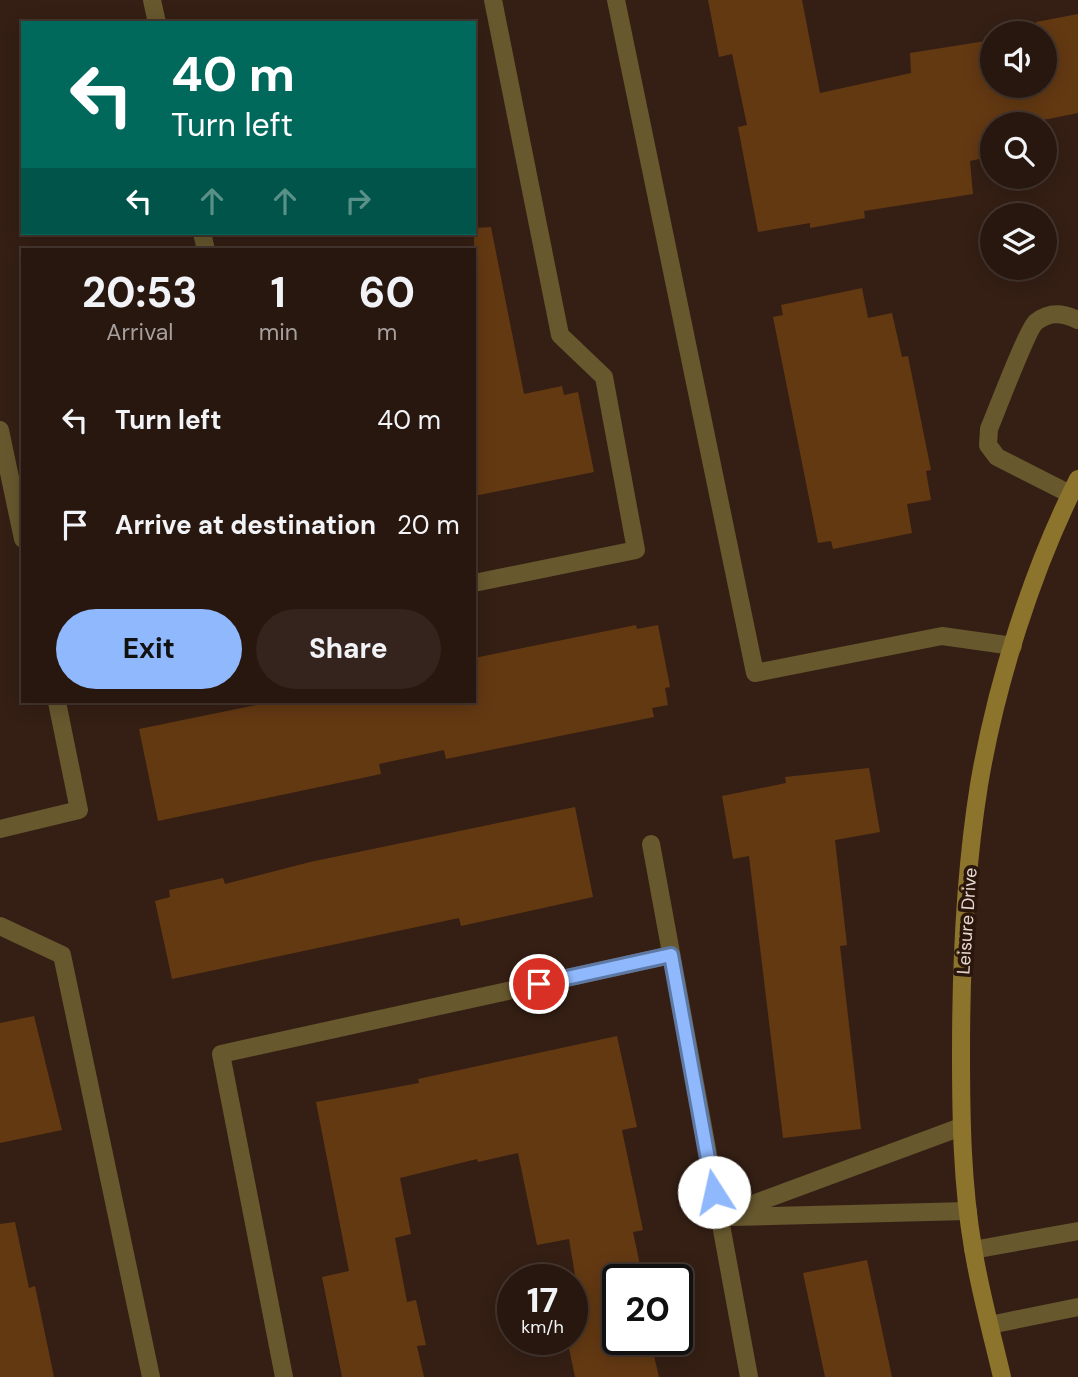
<!DOCTYPE html>
<html lang="en">
<head>
<meta charset="utf-8">
<style>
	body { margin:0; font-family:"DM Sans",sans-serif; background:#34241d; color:#f1f3f6; height:100vh; display:flex; flex-direction:column; font-size:26px; white-space:nowrap }
	* { box-sizing:border-box; margin:0 }
	p { font-size:23px; color:#a59f9e }
	.icon { flex:none; width:38px; height:38px; fill:none; stroke:currentColor; stroke-width:2; stroke-linecap:round; stroke-linejoin:round }
	.map { position:relative; flex:1; overflow:hidden }
	.panel { position:absolute; left:21px; top:248px; width:455px; height:455px; display:flex; flex-direction:column; background:#28170f; border-radius:0px; box-shadow:0 4px 18px #0003,0 0 0 2px #44362f }
	.panel>* { flex:none }
	.hud { position:absolute; left:21px; top:21px; width:455px; height:214px; border-radius:0px; box-shadow:0 4px 18px #0003,0 0 0 2px #44362f; background:#00695c; color:#fff; overflow:hidden }
	.controls { position:absolute; left:980px; top:21px; display:grid; gap:14px }
	.controls a { display:grid; place-items:center; width:77px; height:77px; border-radius:50%; background:#28170f; box-shadow:0 4px 18px #0003,0 0 0 2px #44362f; font-size:35px }
	.speed { position:absolute; left:497px; top:1264px; display:flex; gap:14px; font-size:35px; font-weight:700; text-align:center }
	.speed>* { display:grid; place-content:center; width:91px; height:91px; border-radius:50%; background:#28170f; box-shadow:0 4px 18px #0003,0 0 0 2px #44362f; line-height:1 }
	.speed small { font-size:18px; font-weight:400 }
	.speed .limit { border:4px solid #111; border-radius:10px; background:#fff; color:#111 }
	.pin { position:absolute; display:grid; place-items:center; width:60px; height:60px; color:#fff; margin:-30px; border:4px solid #fff; border-radius:50%; box-shadow:0 2px 7px #0007 }
	.me { position:absolute; width:77px; margin:-38px; rotate:350deg; stroke-linejoin:round; filter:drop-shadow(0 0 5px #0008) }
	.turn { display:flex; align-items:center; gap:24px; height:147px; padding:0 35px; font-size:32px }
	.turn .icon { width:91px; height:91px; stroke-width:2.5 }
	.turn b { display:block; font-size:49px; line-height:60px }
	.lanes { display:flex; align-items:center; height:66px; padding:0 35px; background:#0003; justify-content:center; gap:35px; direction:ltr }
	.lanes .off { opacity:.35 }
	.eta { display:flex; justify-content:space-evenly; align-items:center; height:119px; text-align:center }
	.eta b { font-size:42px; font-weight:700; line-height:49px }
	.action { display:flex; gap:14px; margin-top:auto; padding:14px 35px }
	.action a { flex:1; height:80px; border-radius:42px; background:#90b8fd; color:#111; font-size:28px; font-weight:700; line-height:80px; text-align:center }
	.action a+a { background:#34241d; color:#f1f3f6 }
	ul { padding:0; list-style:none }
	li { display:flex; align-items:center; gap:21px; height:105px; padding:0 35px }
	li div { flex:1 }
	li b { display:block; font-size:26px }
	li em { font-style:normal }
	.map>svg:first-child { display:block }
	.building { fill:#633912 }
	.lines { fill:none; stroke-linecap:round; stroke-linejoin:round }
	.lane { stroke:#67582e; stroke-width:18 }
	.secondary { stroke:#8c742c; stroke-width:18 }
	.route-casing { stroke:#5e78a4; stroke-width:18 }
	.route { stroke:#90b8fd; stroke-width:12 }
	.labels { text-anchor:middle; stroke-width:7; stroke-linejoin:round; paint-order:stroke }
	.street-label { font-size:18px; fill:#e7d8d1; stroke:#2a160b }
</style>
</head>
<body>
<div class="map">
<svg width="1078" height="1377" viewBox="0 0 1078 1377">
	<rect width="100%" height="100%" fill="#351f14"/>
	<path class="building" d="M 708,0 L 802,0 L 820,93 L 911,73 L 910,53 L 992,40 L 992,86 L 1045,86 L 1045,33 L 1037,33 L 1036,22 L 1078,14 L 1078,113 L 1023,124 L 992,124 L 992,156 L 970,161 L 973,194 L 864,211 L 865,218 L 810,228 L 810,223 L 758,232 L 738,127 L 747,125 L 732,54 L 719,57 Z
		M 491,227 L 524,394 L 562,386 L 564,395 L 578,392 L 594,472 L 474,496 L 474,228 Z
		M 862,288 L 868,318 L 892,313 L 902,357 L 908,356 L 931,470 L 926,471 L 931,500 L 907,504 L 912,533 L 833,549 L 831,541 L 818,543 L 773,317 L 783,315 L 781,305 Z
		M 636,625 L 637,629 L 658,625 L 670,687 L 665,688 L 668,705 L 652,708 L 654,717 L 446,759 L 444,750 L 379,764 L 381,774 L 158,821 L 139,729 L 271,702 L 474,702 L 474,658 Z
		M 869,768 L 880,832 L 835,840 L 847,945 L 840,946 L 861,1129 L 783,1138 L 749,856 L 733,859 L 722,796 L 786,783 L 785,777 Z
		M 575,807 L 593,897 L 461,926 L 459,918 L 172,979 L 155,901 L 170,897 L 169,890 L 223,878 L 225,884 L 310,862 Z
		M 34,1016 L 62,1130 L 0,1143 L 0,1023 Z
		M 617,1036 L 637,1127 L 622,1130 L 643,1230 L 633,1232 L 643,1279 L 618,1279 L 618,1339 L 650,1339 L 659,1377 L 575,1377 L 567,1339 L 572,1339 L 572,1319 L 582,1317 L 569,1239 L 537,1245 L 518,1153 L 478,1162 L 477,1159 L 400,1178 L 411,1234 L 395,1238 L 407,1302 L 416,1300 L 426,1345 L 417,1346 L 424,1377 L 342,1377 L 322,1277 L 349,1271 L 316,1102 L 419,1083 L 418,1079 Z
		M 15,1222 L 29,1288 L 35,1286 L 54,1377 L 0,1377 L 0,1224 Z
		M 867,1260 L 892,1377 L 825,1377 L 803,1273 Z"/>
	<g class="lines">
		<path class="lane" d="M 152,0 L 157,23
			M 616,0 L 755,673 L 942,636 L 1013,646
			M 202,233 L 206,250
			M 0,430 L 23,539
			M 1070,494 L 997,457 L 988,445 L 989,429 C 996,412 1028,328 1036,322 C 1050,311 1063,313 1078,320
			M 474,583 L 636,550 L 604,377 L 560,335 L 493,0
			M 0,829 L 79,810 L 57,702
			M 651,844 L 749,1377
			M 0,926 L 62,955 L 151,1377
			M 718,1217 L 961,1127
			M 732,1217 L 968,1211
			M 973,1250 L 1078,1231
			M 990,1325 L 1078,1307
			M 284,1377 L 221,1054 L 671,955"/>
		<path class="secondary" d="M 1002,1377 C 992,1334 980,1292 973,1248 C 962,1184 961,1118 961,1053 C 961,965 965,872 979,785 C 996,684 1032,570 1078,479"/>
	</g>
	<g class="lines">
		<defs>
			<path id="route" d="M 539,984 L 671,955 L 714,1192"/>
		</defs>
		<use href="#route" class="route-casing"/>
		<use href="#route" class="route"/>
	</g>
	<g class="labels">
		<g class="street-label">
			<text transform="translate(967 921) rotate(-86)" y="6">Leisure Drive</text>
		</g>
	</g>
</svg>
<div class="controls">
<a><svg class="icon" aria-label="sound" viewBox="0 0 24 24"><path d="M4 9h4l5-4v14l-5-4H4zM17 9q2 3 0 6"/></svg></a>
<a><svg class="icon" aria-label="search" viewBox="0 0 24 24"><circle cx="10" cy="10" r="6"/><path d="M15 15l6 6"/></svg></a>
<a><svg class="icon" aria-label="layers" viewBox="0 0 24 24"><path d="M12 4l9 5-9 5-9-5zM3 14l9 5 9-5"/></svg></a>
</div>
<div class="speed"><div>17<small>km/h</small></div><div class="limit">20</div></div>
<div class="pin" style="left:539px;top:984px;background:#d93025"><svg class="icon" aria-label="arrive" viewBox="0 0 24 24"><path d="M6 21V4h12l-3 4 3 4H6"/></svg></div>
<svg class="me" style="left:714px;top:1192px" viewBox="-20 -20 40 40"><circle r="19" fill="#fff"/><path d="M0-13L10 11 0 6-10 11z" fill="#90b8fd"/></svg>
<div class="hud">
<div class="turn"><svg class="icon" aria-label="left" viewBox="0 0 24 24"><path d="M17 20v-9H6M10 6l-5 5 5 5"/></svg><div><b>40 m</b>Turn left</div></div>
<div class="lanes"><svg class="icon" aria-label="left" viewBox="0 0 24 24"><path d="M17 20v-9H6M10 6l-5 5 5 5"/></svg><svg class="icon off" aria-label="ahead" viewBox="0 0 24 24"><path d="M12 20V5M6 11l6-6 6 6"/></svg><svg class="icon off" aria-label="ahead" viewBox="0 0 24 24"><path d="M12 20V5M6 11l6-6 6 6"/></svg><svg class="icon off" aria-label="right" viewBox="0 0 24 24"><path d="M7 20v-9h11M14 6l5 5-5 5"/></svg></div>
</div>
<section class="panel">
<div class="eta">
<div><b>20:53</b><p>Arrival</p></div>
<div><b>1</b><p>min</p></div>
<div><b>60</b><p>m</p></div>
</div>
<ul>
<li><svg class="icon" aria-label="left" viewBox="0 0 24 24"><path d="M17 20v-9H6M10 6l-5 5 5 5"/></svg><div><b>Turn left</b></div><em>40 m</em></li>
<li><svg class="icon" aria-label="arrive" viewBox="0 0 24 24"><path d="M6 21V4h12l-3 4 3 4H6"/></svg><div><b>Arrive at destination</b></div><em>20 m</em></li>
</ul>
<div class="action"><a>Exit</a><a>Share</a></div>
</section>
</div>
</body>
</html>
